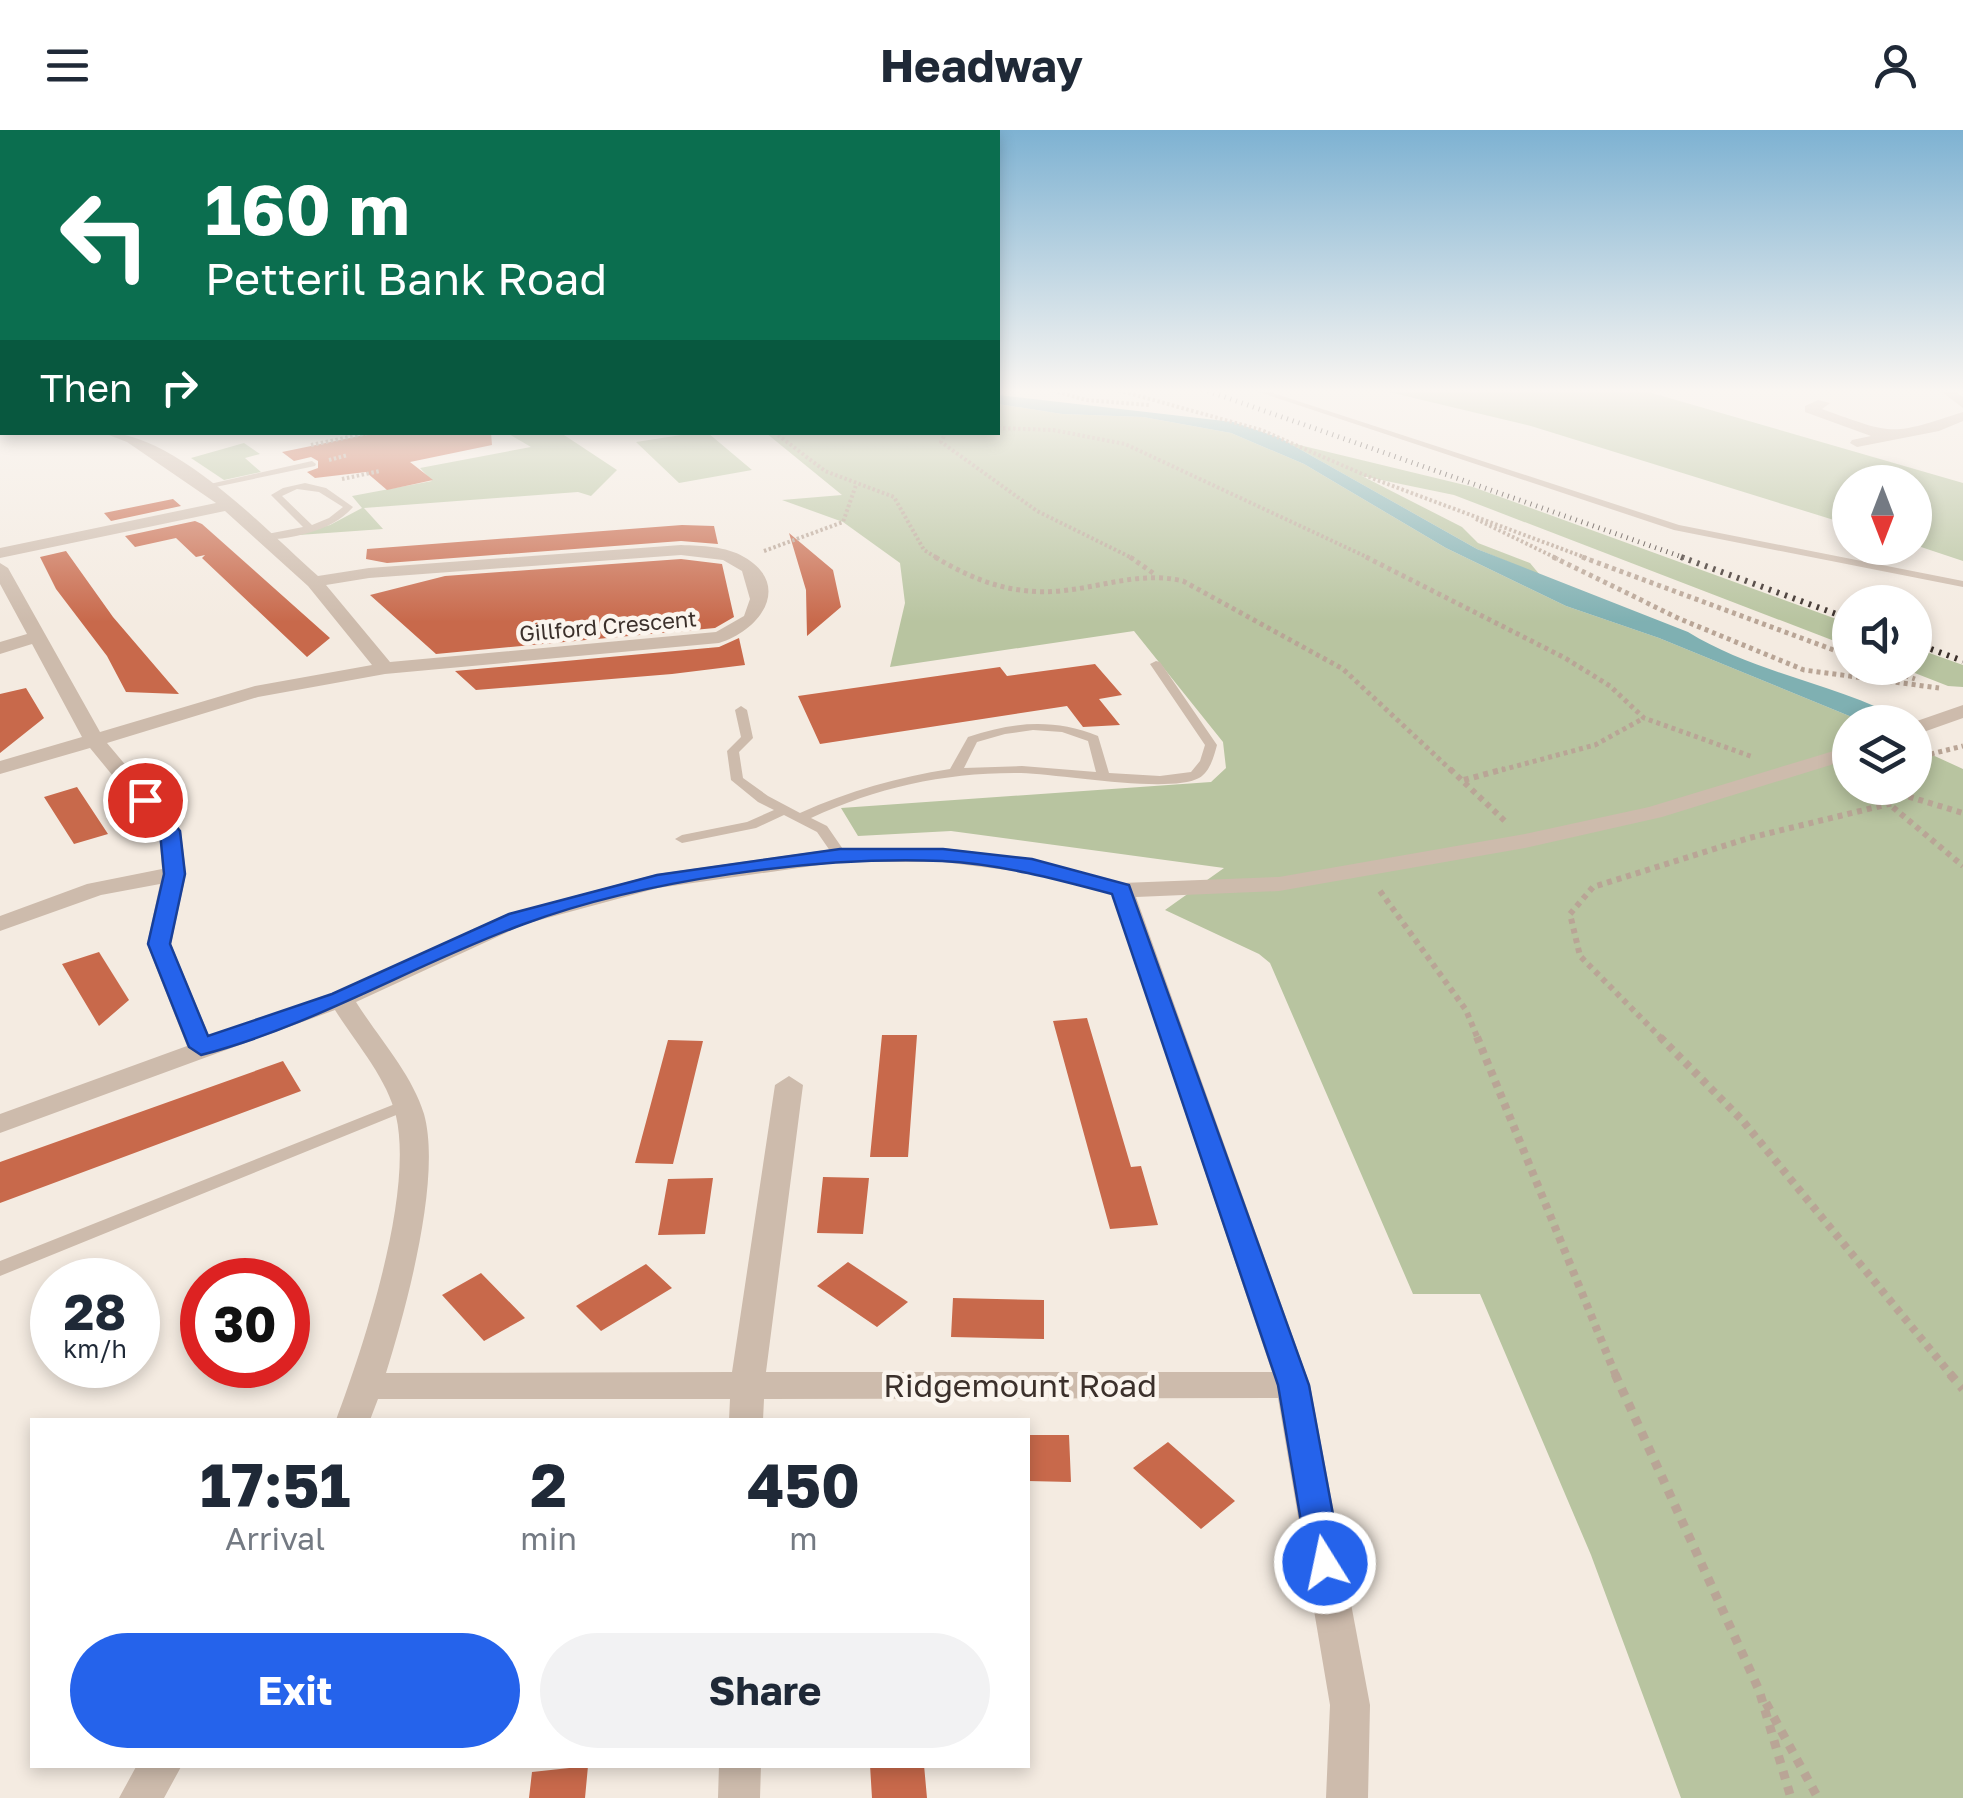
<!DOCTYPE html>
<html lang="en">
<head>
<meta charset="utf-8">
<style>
	body { margin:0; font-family:"Golos Text",sans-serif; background:#f2f2f3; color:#1f2937; height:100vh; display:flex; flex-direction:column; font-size:38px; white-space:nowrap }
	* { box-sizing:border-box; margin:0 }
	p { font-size:32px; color:#747a83 }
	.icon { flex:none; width:55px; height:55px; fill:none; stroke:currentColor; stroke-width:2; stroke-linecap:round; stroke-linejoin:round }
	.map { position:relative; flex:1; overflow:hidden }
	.side { position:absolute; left:30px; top:1288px; width:1000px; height:350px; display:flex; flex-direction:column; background:#fff; border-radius:0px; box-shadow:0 5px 15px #0003 }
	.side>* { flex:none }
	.top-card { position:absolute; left:0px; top:0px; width:1000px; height:305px; box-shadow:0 5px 15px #0003; background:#0b6e4f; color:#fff; overflow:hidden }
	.needle { width:65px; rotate:180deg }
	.buttons { position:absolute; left:1832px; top:335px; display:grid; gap:20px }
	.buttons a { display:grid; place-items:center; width:100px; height:100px; border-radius:50%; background:#fff; box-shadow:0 5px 15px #0003; font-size:50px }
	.speed { position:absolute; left:30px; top:1128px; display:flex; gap:20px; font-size:50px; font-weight:700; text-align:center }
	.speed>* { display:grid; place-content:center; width:130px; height:130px; border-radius:50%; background:#fff; box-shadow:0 5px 15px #0003; line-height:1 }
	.speed small { font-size:25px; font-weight:400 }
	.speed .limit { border:15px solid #d22; background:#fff; color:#111 }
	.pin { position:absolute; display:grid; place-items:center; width:85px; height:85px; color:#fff; margin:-42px; border:5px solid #fff; border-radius:50%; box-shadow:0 2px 10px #0007 }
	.me { position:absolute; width:110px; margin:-55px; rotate:350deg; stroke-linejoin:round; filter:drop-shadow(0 0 8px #0008) }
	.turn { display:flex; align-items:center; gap:35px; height:210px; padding:0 40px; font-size:45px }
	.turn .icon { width:130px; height:130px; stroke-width:2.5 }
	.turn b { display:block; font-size:70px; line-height:85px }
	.then { display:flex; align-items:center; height:95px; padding:0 40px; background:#0003; gap:20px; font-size:38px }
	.eta { display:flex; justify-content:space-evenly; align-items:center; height:170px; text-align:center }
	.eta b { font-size:60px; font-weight:700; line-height:70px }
	.primary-button { display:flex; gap:20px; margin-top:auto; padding:20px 40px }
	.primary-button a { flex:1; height:115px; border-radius:60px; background:#2563eb; color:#fff; font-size:40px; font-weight:700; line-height:115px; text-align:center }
	.primary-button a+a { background:#f2f2f3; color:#1f2937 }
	header { display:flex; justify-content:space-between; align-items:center; height:130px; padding:0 40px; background:#fff; font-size:45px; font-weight:700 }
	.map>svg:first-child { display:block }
	.green { fill:#b8c4a0 }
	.water { fill:#7fb0b2 }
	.building { fill:#c8694b }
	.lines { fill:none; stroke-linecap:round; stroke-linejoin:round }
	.path-far4 { stroke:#b9a596; stroke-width:4; stroke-dasharray:2.5 2.5; stroke-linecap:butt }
	.path-far3 { stroke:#b9a596; stroke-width:5; stroke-dasharray:4 4; stroke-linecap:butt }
	.path-far2 { stroke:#b9a596; stroke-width:6; stroke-dasharray:5 5; stroke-linecap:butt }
	.path-far1 { stroke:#b9a596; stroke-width:8; stroke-dasharray:6 6; stroke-linecap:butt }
	.path { stroke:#b9a596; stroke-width:9; stroke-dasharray:8 8; stroke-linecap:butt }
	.lane { fill:#cdbbac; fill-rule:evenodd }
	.street { fill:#cdbbac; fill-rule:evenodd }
	.rail-far1 { stroke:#3b302b; stroke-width:5; stroke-dasharray:1 5; stroke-linecap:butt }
	.rail { stroke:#3b302b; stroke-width:6; stroke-dasharray:2.5 6; stroke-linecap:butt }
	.route { fill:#2563eb; stroke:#184099; stroke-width:2.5 }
	.labels { text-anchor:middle; stroke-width:9; stroke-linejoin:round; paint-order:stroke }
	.far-street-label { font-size:22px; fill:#3b302b; stroke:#fbf5ee }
	.near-street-label { font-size:32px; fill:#3b302b; stroke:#fbf5ee }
</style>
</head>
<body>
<header><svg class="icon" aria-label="menu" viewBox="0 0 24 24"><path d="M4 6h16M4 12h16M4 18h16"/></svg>Headway<svg class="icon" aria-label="person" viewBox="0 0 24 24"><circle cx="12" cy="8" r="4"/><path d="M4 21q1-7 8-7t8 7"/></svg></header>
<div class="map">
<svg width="1963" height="1668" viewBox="0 0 1963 1668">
	<rect width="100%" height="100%" fill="#f4ebe1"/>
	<path class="green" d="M 1376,259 L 1638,259 L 1963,353 L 1963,431 L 1915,415 L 1915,352 L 1850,352 L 1850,395 L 1531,296 Z
		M 998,274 L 1062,284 L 1143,287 L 1231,303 L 1304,334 L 1446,418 L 1566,476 L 1659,508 L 1864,592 L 1850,592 L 1850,658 L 1915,658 L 1915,617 L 1963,639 L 1963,1668 L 1681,1668 L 1591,1425 L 1480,1164 L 1413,1164 L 1270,833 L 1259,824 L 1165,780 L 1224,738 L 951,701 L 858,706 L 841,678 L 1211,652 L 1226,638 L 1223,612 L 1134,501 L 890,537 L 905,473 L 900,433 L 843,392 L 782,370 L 842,365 L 766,303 L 998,302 Z
		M 507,303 L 561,303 L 617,340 L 591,366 L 578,362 L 364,378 L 383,399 L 285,406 L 330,395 L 362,378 L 352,366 L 432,351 L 420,338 L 531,317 Z
		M 694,303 L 708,303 L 752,340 L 679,353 L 636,312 Z
		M 1287,312 L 1473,357 L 1850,494 L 1850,517 L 1454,365 L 1362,346 L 1462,397 L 1478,413 L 1530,433 L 1540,445 L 1477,419 Z
		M 244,313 L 260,324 L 245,328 L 261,342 L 224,350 L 191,328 Z
		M 1915,518 L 1963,535 L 1963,557 L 1948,556 L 1902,538 L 1915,538 Z"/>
	<path class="water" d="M 998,265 L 1233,292 L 1280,308 L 1477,419 L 1688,502 C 1756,544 1838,554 1908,592 L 1864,592 L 1659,508 L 1566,476 L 1446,418 L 1304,334 L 1231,303 L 1143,287 L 1062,284 L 998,274 Z"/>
	<path class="building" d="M 379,302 L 491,302 L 492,315 L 410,332 L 433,350 L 387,360 L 366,342 L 315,348 L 307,342 L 318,338 L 318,331 L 311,327 L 294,331 L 282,322 Z
		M 173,369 L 181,376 L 111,391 L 104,383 Z
		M 195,391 L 202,394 L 330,508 L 307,527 L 202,428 L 205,425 L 196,427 L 176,408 L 135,417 L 125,406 Z
		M 682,395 L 714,396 L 718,414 L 681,411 L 387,433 L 366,429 L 367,419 Z
		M 789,403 L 833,440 L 841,477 L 807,506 L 806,460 Z
		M 66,421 L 113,487 L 179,564 L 126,562 L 107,526 L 56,459 L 40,427 Z
		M 681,429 L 722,434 L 734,487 L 715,498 L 436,524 L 370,465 L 445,446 Z
		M 739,508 L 745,535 L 672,544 L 476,560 L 455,541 L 719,517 Z
		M 1095,534 L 1122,565 L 1099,569 L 1120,595 L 1083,597 L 1067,576 L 820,614 L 798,566 L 1000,537 L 1007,546 Z
		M 26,558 L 44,588 L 0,623 L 0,564 Z
		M 77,657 L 108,704 L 74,714 L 44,667 Z
		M 99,822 L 129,870 L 99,896 L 62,834 Z
		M 1087,888 L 1131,1037 L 1141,1036 L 1158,1095 L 1110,1099 L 1053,891 Z
		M 882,905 L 917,905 L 908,1027 L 870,1027 Z
		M 668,910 L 703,911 L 673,1034 L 635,1033 Z
		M 283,931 L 301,961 L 0,1073 L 0,1032 Z
		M 823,1047 L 869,1048 L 863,1104 L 817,1103 Z
		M 713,1048 L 705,1104 L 658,1105 L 668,1049 Z
		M 848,1132 L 908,1172 L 877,1197 L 817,1156 Z
		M 646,1134 L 672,1158 L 601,1201 L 576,1176 Z
		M 481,1143 L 525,1188 L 484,1211 L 442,1165 Z
		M 953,1168 L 1044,1170 L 1044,1209 L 951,1207 Z
		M 1028,1305 L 1069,1305 L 1071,1352 L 1028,1351 Z
		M 1168,1312 L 1235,1371 L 1201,1399 L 1133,1338 Z
		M 870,1635 L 924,1635 L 927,1668 L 872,1668 Z
		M 588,1636 L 585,1668 L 529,1668 L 532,1642 Z"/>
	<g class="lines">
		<path class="path-far4" d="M 1048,259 L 1086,270 L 1149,275
			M 1114,259 L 1261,300 L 1374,349 L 1589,429
			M 998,298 L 1053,300 L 1125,314 L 1371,429
			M 774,302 L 825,341 L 894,367 L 924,420 L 939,429
			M 946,302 L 941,312 L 1037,381 L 1134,429
			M 311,315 L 373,302
			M 329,330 L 348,325
			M 342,349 L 380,341
			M 1476,389 L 1558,429
			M 764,421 L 843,392 L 856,355"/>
		<path class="path-far3" d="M 935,427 C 975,451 1012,465 1060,461 C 1103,457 1140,441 1183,451 L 1343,539 L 1453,642
			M 1130,427 L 1153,443
			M 1366,427 L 1565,528 L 1610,556 L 1644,588 L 1753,627
			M 1553,427 L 1680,489 L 1804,540 L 1939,558
			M 1582,427 L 1850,526
			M 1882,538 L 1915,549
			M 1915,628 L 1963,616
			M 1494,642 L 1595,615 L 1644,588"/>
		<path class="path-far2" d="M 1450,639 L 1507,693
			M 1464,650 L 1504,639
			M 1870,658 L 1963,736
			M 1880,658 L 1963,683
			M 1380,761 L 1466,880 L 1478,909
			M 1662,909 L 1580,826 L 1570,784 L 1593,757 L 1749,708 L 1893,673"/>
		<path class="path-far1" d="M 1477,907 L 1616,1246
			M 1660,907 L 1742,990 L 1952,1246"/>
		<path class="path" d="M 1615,1244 L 1759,1560 L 1791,1668
			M 1950,1244 L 1963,1259
			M 1766,1573 L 1818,1668"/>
		<path class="lane" d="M 1250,259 L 1261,259 L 1679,395 L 1963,451 L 1963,457 L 1674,400 Z
			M 312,331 L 316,334 L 315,336 L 206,359 L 201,356 Z
			M 305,353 L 326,358 L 353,377 C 332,402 288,410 257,410 L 257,406 L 303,397 L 271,365 L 283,358 ZM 297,359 L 319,362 L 343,377 L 329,388 L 312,395 L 282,366 Z
			M 1156,531 L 1160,532 L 1217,615 C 1214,626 1210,642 1199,648 C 1169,664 1060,644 1021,643 C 947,642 878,657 811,688 L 827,696 L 847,725 L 840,729 L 835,728 L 817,702 L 784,685 L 756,698 L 682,713 L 675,709 L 682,705 L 747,692 L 774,680 L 758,672 L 731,650 L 727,621 L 741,607 L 735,580 L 741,576 L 747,580 L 753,608 L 739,622 L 743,648 L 768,666 L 800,683 C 849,661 898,647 950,639 L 968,607 C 1013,592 1053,588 1098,606 L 1109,643 L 1160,646 L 1191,642 L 1200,631 L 1205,615 L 1150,534 ZM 1033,600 L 1062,602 L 1088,611 L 1096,642 L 1022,636 L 964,638 L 977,612 L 1005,604 Z
			M 405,970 L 411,971 L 413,975 L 411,979 L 0,1146 L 0,1131 Z"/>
		<path class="street" d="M 1938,259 L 1952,259 L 1963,267 L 1963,278 Z
			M 1818,270 L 1830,273 L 1822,279 C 1894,305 1890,306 1963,282 L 1963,291 L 1939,301 L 1857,317 L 1850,313 L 1852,310 L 1871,306 L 1805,282 L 1805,276 Z
			M 0,271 L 2,272 L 2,280 L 0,280 Z
			M 101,302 C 176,302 263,398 318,446 L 369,438 L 681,415 C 702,416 726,416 744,427 C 793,455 760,501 719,513 L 385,544 L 258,567 L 107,613 L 181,701 L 186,744 L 171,814 L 210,908 L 332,864 L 507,784 L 657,744 L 840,718 L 943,718 L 1032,729 L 1122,753 L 1279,747 L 1525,704 L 1649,677 L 1850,616 L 1850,629 L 1662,687 L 1525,718 L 1279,761 L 1136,767 L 1310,1255 L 1370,1575 L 1368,1668 L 1326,1668 L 1330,1575 L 1278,1268 L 764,1269 L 763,1290 L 729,1290 L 730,1269 L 378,1269 L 370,1290 L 336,1290 C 364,1215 414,1064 396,986 C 387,948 355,912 335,880 L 0,1003 L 0,984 L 187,916 L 147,814 L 160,754 L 101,765 L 0,801 L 0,786 L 87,754 L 162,739 L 159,702 L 90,618 L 0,644 L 0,631 L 82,607 L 32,514 L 0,524 L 0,512 L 27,504 L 0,454 L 0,433 L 8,438 L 100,602 L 255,556 L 372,535 L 308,456 L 225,381 L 0,428 L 0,418 L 216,373 L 127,312 ZM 681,425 L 723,430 L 742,441 L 750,469 L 744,486 L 716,502 L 390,532 L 326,455 L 369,448 ZM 840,732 L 943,732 L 1031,743 L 1112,764 L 1272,1242 L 766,1242 L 803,955 L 789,946 L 775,955 L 732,1242 L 386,1243 C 406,1179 442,1048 424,984 C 412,944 378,907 356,872 L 525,794 L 658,758 Z
			M 1963,575 L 1963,588 L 1915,605 L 1914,592 Z
			M 137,1635 L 182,1635 L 164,1668 L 119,1668 Z
			M 719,1635 L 761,1635 L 760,1668 L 718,1668 Z"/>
		<path class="rail-far1" d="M 1202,259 L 1688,429"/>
		<path class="rail" d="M 1681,427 L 1850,489
			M 1915,513 L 1963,531"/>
	</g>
	<linearGradient id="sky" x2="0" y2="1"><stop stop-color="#7eb2d2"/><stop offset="0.53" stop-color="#faf6f2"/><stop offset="1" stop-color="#faf6f2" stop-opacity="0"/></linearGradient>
	<rect width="1963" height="492" fill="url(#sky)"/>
	<path class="route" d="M 138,666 L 152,666 L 180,701 L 185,744 L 170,814 L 208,906 L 332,864 L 509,784 L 657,745 L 840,719 L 943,719 L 1032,729 L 1129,755 L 1309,1255 L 1342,1433 L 1337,1443 L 1325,1448 L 1313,1443 L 1308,1433 L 1278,1255 L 1112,764 C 1056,749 1000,734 942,731 C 815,726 643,750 524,794 C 414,834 316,895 201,925 L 189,917 L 148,814 L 164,744 L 160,702 L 135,670 Z"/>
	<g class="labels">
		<g class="far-street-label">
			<text transform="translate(608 496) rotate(-5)" y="8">Gillford Crescent</text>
		</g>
		<g class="near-street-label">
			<text x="1020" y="1267">Ridgemount Road</text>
		</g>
	</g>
</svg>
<div class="buttons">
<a><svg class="needle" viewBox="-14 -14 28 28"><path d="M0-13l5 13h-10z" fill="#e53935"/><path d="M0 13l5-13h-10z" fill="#747a83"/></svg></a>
<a><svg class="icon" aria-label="sound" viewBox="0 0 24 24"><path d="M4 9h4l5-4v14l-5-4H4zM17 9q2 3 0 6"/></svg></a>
<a><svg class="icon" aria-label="layers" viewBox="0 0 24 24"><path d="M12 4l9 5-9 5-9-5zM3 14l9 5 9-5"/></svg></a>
</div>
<div class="speed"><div>28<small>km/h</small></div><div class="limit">30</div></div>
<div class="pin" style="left:145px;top:670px;background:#d93025"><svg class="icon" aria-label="arrive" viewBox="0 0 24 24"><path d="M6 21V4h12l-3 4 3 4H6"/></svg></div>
<svg class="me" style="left:1325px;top:1433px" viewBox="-20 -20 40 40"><circle r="17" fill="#2563eb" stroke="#fff" stroke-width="3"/><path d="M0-11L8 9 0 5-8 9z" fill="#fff"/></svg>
<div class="top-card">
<div class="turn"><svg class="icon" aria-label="left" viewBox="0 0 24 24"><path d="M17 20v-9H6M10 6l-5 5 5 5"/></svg><div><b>160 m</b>Petteril Bank Road</div></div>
<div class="then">Then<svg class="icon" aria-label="right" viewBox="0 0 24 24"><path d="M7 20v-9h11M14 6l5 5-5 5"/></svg></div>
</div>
<section class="side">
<div class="eta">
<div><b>17:51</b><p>Arrival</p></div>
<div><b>2</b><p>min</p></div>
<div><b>450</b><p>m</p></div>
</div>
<div class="primary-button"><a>Exit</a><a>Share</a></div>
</section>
</div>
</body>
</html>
